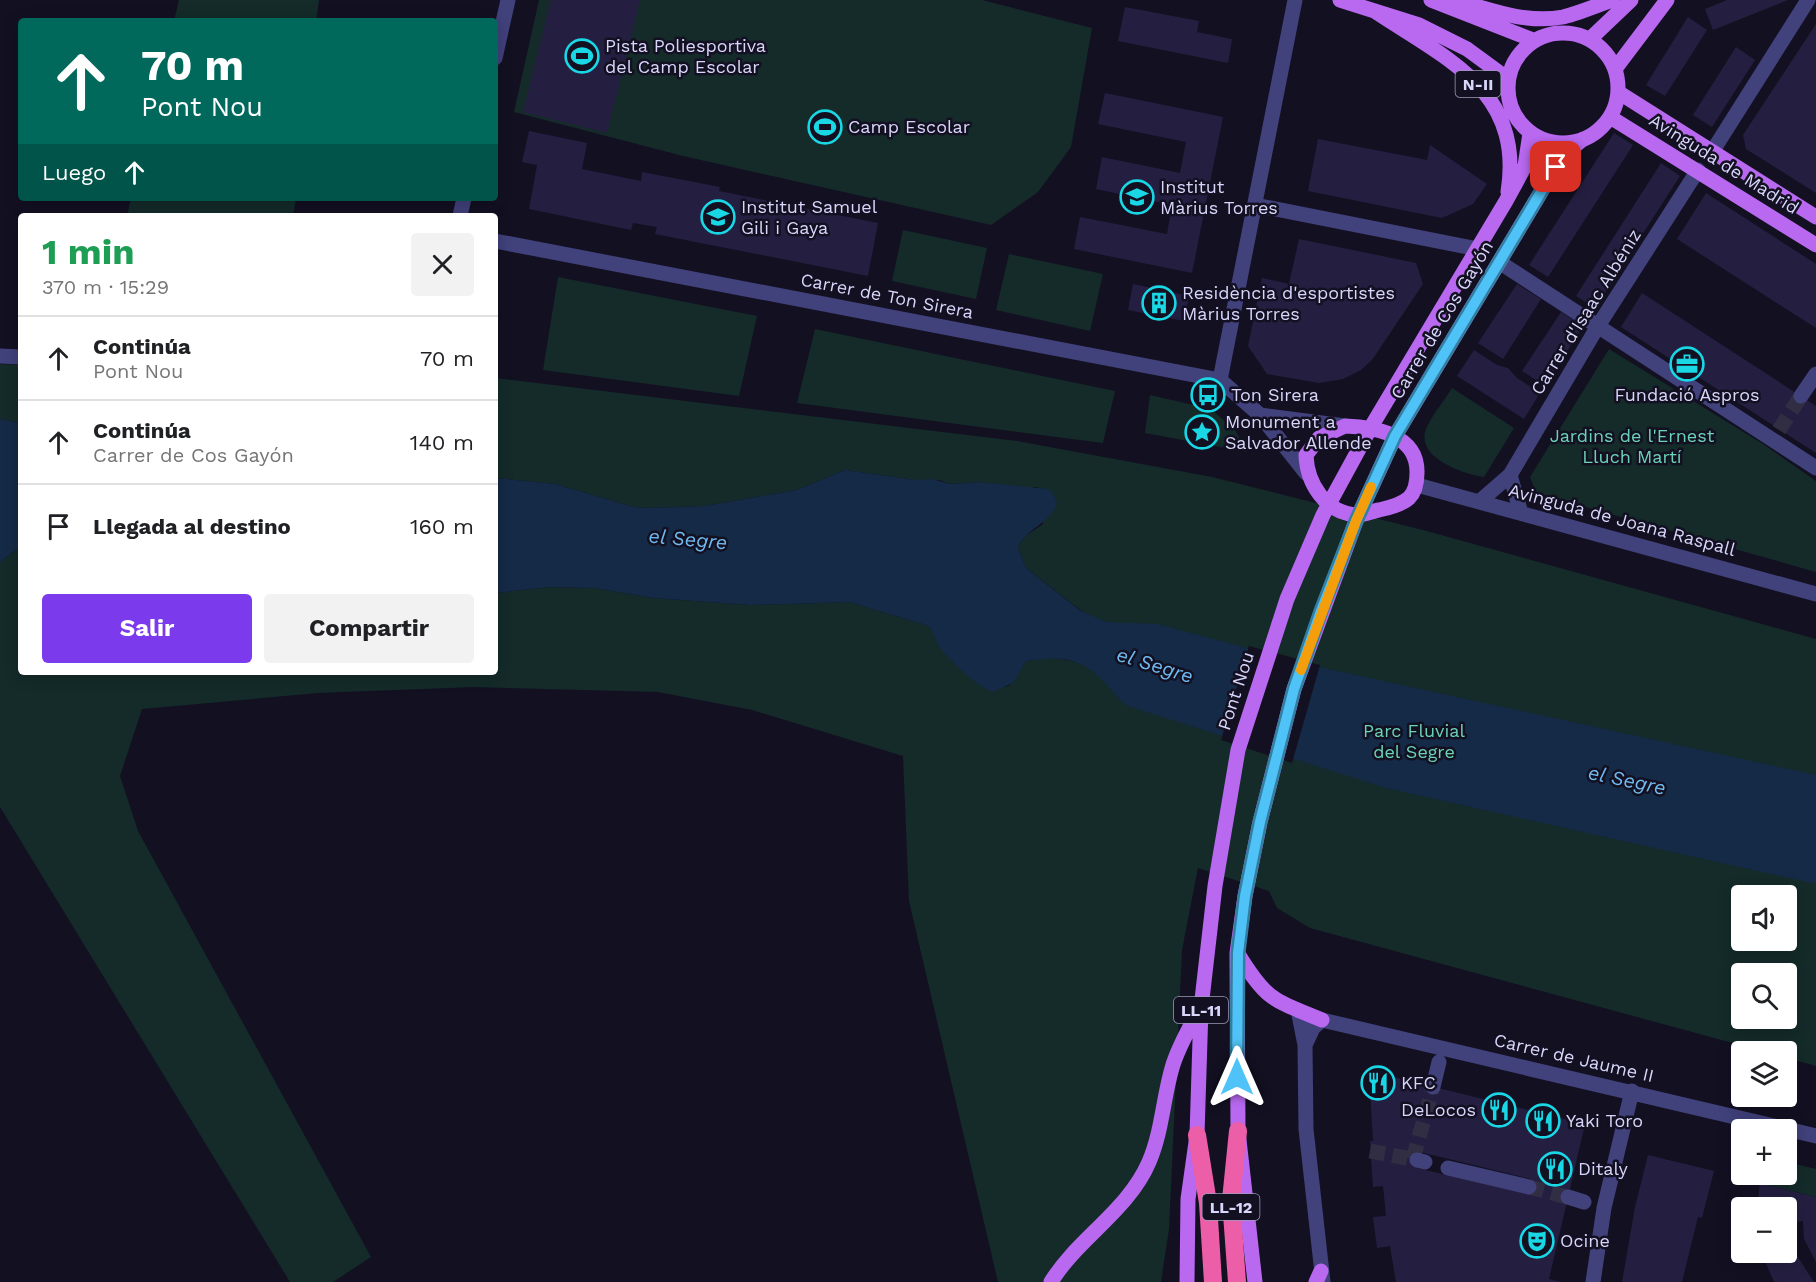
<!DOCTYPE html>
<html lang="es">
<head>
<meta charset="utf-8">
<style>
	body { margin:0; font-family:"Work Sans",sans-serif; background:#f2f2f2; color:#202124; height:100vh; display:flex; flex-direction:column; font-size:22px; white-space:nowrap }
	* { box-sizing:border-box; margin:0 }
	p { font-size:20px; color:#757577 }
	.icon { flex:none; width:33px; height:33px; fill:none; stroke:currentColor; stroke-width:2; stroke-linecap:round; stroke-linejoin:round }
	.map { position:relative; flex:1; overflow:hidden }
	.details { position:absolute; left:18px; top:213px; width:480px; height:462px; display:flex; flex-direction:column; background:#fff; border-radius:6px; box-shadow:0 3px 15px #0003 }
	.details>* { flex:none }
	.banner { position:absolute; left:18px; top:18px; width:480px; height:183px; border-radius:6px; box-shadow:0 3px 15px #0003; background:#00695c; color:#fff; overflow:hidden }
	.buttons { position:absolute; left:1731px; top:885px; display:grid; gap:12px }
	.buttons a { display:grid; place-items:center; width:66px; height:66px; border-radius:6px; background:#fff; box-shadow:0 3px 15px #0003; font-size:30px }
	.pin { position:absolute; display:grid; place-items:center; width:51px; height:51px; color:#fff; margin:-26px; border-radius:12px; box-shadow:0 3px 9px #0006 }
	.me { position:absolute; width:66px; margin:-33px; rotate:0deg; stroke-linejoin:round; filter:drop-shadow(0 0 4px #0008) }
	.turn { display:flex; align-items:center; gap:21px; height:126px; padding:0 24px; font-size:27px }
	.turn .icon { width:78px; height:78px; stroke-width:2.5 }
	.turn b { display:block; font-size:42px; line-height:51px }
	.then { display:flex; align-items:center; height:57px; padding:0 24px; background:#0003; gap:12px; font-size:22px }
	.round { display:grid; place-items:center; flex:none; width:63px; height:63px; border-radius:6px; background:#f2f2f2 }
	.overview { display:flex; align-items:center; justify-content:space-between; height:102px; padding:0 24px }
	h1 { font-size:36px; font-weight:700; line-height:45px; color:#1e9e55 }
	.button { display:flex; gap:12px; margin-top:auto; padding:12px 24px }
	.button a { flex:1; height:69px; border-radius:6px; background:#7c3aed; color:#fff; font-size:24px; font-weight:700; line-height:69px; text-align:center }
	.button a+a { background:#f2f2f2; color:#202124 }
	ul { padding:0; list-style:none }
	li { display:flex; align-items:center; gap:18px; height:84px; padding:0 24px; border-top:2px solid #e0e0e0 }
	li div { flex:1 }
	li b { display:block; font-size:22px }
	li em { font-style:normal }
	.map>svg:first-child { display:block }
	.green { fill:#142b2a; fill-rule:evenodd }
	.water { fill:#152a47 }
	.pier { fill:#131022 }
	.building { fill:#241f41; fill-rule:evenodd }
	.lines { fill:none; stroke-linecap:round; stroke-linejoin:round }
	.minor-tunnel { stroke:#312e43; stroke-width:15; stroke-dasharray:15 8; stroke-linecap:butt }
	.minor { stroke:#41417c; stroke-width:15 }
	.major { stroke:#b869ef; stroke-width:15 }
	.highway { stroke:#ed5ea8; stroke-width:18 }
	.route-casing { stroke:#337fa1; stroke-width:15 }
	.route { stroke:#4fc3f7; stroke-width:10 }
	.slow { stroke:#f59e0b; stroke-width:10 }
	.labels { text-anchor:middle; stroke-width:5; stroke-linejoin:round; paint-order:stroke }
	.shield { fill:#131022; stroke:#9e9bba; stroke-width:1.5 }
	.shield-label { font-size:16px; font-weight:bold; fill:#d9d6fb }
	.poi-label { font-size:18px; fill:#d9d6fb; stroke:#131022; text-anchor:start }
	.street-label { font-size:18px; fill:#d9d6fb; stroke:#131022 }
	.park-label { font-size:18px; fill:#6ad3b5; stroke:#131022 }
	.water-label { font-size:20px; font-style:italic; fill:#6fb9ef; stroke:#131022 }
</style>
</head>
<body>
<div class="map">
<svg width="1816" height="1282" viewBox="0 0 1816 1282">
	<rect width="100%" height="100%" fill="#131022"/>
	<path class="green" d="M 179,0 L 319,0 L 316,21 L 174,21 Z
		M 539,0 L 982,0 L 1092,28 L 1071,147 L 1038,192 L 991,225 L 683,156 L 514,112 Z
		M 131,198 L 296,198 L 293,216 L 127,216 Z
		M 903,230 L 987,248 L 976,299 L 892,281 Z
		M 1009,254 L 1103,274 L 1090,331 L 996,310 Z
		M 558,277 L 757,316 L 739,396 L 543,370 Z
		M 815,329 L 1115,391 L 1103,443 L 797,403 Z
		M 1609,349 L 1763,444 L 1816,481 L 1816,572 L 1536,493 L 1530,477 Z
		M 0,364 L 21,365 L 21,423 L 0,419 Z
		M 495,378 L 1017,441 L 1212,477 L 1423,530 L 1816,639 L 1816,1066 L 1787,1058 L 1786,1052 L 1762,1051 L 1310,928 L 1277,908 L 1269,891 L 1198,868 L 1182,950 L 1169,1229 L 1161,1282 L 998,1282 L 909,901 L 903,756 L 752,710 L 658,692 L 474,687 L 318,693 L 142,709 L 120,776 L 138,831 L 371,1257 L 333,1282 L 290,1282 L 0,807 L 0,562 L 21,546 L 21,672 L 495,672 L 495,593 L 551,587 L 595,588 L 653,598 L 751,605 L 849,602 L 929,626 L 950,658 L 988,690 L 1009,686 L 1026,661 L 1051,657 L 1076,662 L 1083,612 L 1026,568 L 1018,547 L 1024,537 L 1043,524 L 1038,487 L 1027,489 L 977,482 L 950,484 L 939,480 L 915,480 L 845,470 L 797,490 L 704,506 L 649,508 L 633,507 L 555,484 L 495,478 ZM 1742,896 L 1786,896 L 1786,940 L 1742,940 ZM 1742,974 L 1786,974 L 1786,1018 L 1742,1018 Z
		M 1452,388 L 1514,428 L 1484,477 C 1464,474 1415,458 1426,429 C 1432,415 1444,401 1452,388 Z
		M 1150,395 L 1211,409 L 1235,430 L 1247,452 L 1145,433 Z
		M 1787,1162 L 1816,1169 L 1816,1197 L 1760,1183 L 1762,1175 L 1786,1174 Z"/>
	<path class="water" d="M 0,419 L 21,423 L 21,546 L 0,562 Z
		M 845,470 L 915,480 L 932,479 L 950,484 L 977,482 L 1047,489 L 1053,493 L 1057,504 C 1049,524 1026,529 1018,547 L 1026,568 L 1081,611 L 1106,622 L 1157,624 L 1314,666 L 1816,775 L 1816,884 L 1386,788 L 1125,705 C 1092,667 1080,652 1026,661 L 1013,683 L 993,692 C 977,687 951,661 940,648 C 935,641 934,633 929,626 L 849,602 L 751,605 L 653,598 L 595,588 L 551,587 L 495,593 L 495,478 L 555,484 L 633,507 L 649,508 L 704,506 L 797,490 Z"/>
	<path class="pier" d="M 1249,646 L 1320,665 L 1292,763 L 1221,740 Z"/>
	<path class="building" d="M 551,0 L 640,0 L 607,133 L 523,112 Z
		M 1727,0 L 1788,0 L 1713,30 L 1705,9 Z
		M 1125,7 L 1199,21 L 1197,32 L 1232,39 L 1228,63 L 1118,41 Z
		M 1688,17 L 1707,30 L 1665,96 L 1646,85 Z
		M 1816,24 L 1816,193 L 1746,149 L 1743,135 Z
		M 1736,47 L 1755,60 L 1712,127 L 1693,115 Z
		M 1105,93 L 1223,117 L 1192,273 L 1074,249 L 1080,217 L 1167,234 L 1172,205 L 1096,189 L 1102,157 L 1180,173 L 1186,142 L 1098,124 Z
		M 529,131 L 587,143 L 582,169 L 641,181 L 642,172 L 720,187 L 719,191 L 878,223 L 868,276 L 655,234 L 657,227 L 633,223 L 631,230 L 529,209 L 537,165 L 522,162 Z
		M 1614,133 L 1633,145 L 1548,277 L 1529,265 Z
		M 1318,139 L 1427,160 L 1430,145 L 1487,184 L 1473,204 L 1442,218 L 1308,191 Z
		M 1661,163 L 1680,176 L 1595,308 L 1576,296 Z
		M 1706,193 L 1816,264 L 1816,328 L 1677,239 Z
		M 1299,239 L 1416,263 L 1423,284 L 1372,360 L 1361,370 L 1343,379 L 1319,383 L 1267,374 L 1248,346 L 1262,278 L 1289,284 Z
		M 1133,284 L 1189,296 L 1184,321 L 1128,310 Z
		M 1517,284 L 1541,299 L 1503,359 L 1478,343 Z
		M 1642,293 L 1816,406 L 1816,453 L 1621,327 Z
		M 1561,312 L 1583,326 L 1545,386 L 1522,371 Z
		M 1474,350 L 1497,365 L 1508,368 L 1517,378 L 1540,393 L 1524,419 L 1457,376 Z
		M 1369,1071 L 1585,1124 L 1549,1279 L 1561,1282 L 1396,1282 L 1390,1246 L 1377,1248 L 1373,1217 L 1386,1216 L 1383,1186 L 1373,1187 L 1370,1141 L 1373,1141 ZM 1416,1151 L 1531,1179 L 1527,1194 L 1417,1168 Z
		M 1648,1155 L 1714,1171 L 1702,1218 L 1698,1217 L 1682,1282 L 1622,1282 L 1635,1207 Z
		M 1760,1183 L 1816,1197 L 1816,1262 L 1804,1239 L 1803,1221 L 1789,1223 L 1796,1254 L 1814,1282 L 1774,1282 L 1761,1252 L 1786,1252 L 1786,1208 L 1757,1208 Z"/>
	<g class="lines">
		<path class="minor-tunnel" d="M 1779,430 L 1801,396
			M 1370,1151 L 1417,1160
			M 1413,1159 L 1433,1087
			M 1529,1187 L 1568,1197"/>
		<path class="minor" d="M 495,58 L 508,0
			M 1712,152 L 1808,0
			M 1255,205 L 1478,249
			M 460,216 L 464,198
			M 495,241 L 1220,380 L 1260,415 L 1306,473
			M 1499,262 L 1816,468
			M 0,356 L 21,357
			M 1220,380 L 1295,0
			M 1801,396 L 1816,374
			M 1260,415 L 1345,426
			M 1510,475 L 1521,513
			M 1417,485 L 1816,594
			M 1479,502 L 1510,475 L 1598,326 L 1698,170
			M 1298,1010 L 1305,1045 L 1306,1129 L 1323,1282
			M 1305,1045 L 1313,1028 L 1322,1020 L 1816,1136
			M 1433,1087 L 1439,1062
			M 1417,1160 L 1425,1162
			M 1448,1168 L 1529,1187
			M 1568,1197 L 1584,1202
			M 1593,1282 L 1604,1208 L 1632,1091"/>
		<path class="major" d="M 1340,0 L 1419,25 L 1467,49 L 1508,79
			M 1431,0 L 1533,40
			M 1456,0 C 1490,10 1527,24 1563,17 C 1579,13 1596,6 1612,0
			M 1376,12 C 1447,59 1524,91 1508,192
			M1508 88a55 55 0 1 1 110 0a55 55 0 1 1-110 0Z
			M 1590,39 L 1631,0
			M 1615,69 L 1667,0
			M 1618,92 L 1816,217
			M 1610,117 L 1816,245
			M 1345,426 C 1374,427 1418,434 1417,473 C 1417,482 1416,491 1409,498 C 1401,505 1389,508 1379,510 C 1373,511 1364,515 1357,515 C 1325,513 1307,483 1306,455 L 1319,438 Z
			M 1238,954 C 1266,1000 1273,1000 1322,1020
			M 1051,1282 C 1077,1239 1128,1211 1149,1162 C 1162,1132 1163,1099 1172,1068 C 1178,1047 1189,1029 1199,1010
			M 1187,1282 L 1188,1199 L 1197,1135 L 1201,1008 L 1215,886 L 1238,750 L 1287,599 L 1323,515 L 1371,427 L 1506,201 L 1525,166 L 1530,133
			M 1255,1282 L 1238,1131 L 1237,953 L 1245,896 L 1260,822 L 1294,689 L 1356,521 L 1395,436 L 1556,167 L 1570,150 L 1583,139
			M 1316,1282 L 1321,1271"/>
		<path class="highway" d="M 1197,1135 L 1208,1203 L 1213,1282
			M 1237,1282 L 1231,1200 L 1238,1131"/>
	</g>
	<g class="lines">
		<defs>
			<path id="route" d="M 1237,1077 L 1238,953 L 1245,896 L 1260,822 L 1294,689 L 1321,611 L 1356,521 L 1395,436 L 1556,167"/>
		</defs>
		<use href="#route" class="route-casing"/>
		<use href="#route" class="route"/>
		<path class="slow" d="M 1301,670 L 1356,521 L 1371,487"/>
	</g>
	<defs>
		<symbol id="stadium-ring" viewBox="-11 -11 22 22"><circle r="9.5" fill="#131022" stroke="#19d7e4" stroke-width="1.5"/><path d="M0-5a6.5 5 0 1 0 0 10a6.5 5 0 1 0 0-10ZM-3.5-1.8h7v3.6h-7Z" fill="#19d7e4"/></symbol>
		<symbol id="school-ring" viewBox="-11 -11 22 22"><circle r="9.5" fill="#131022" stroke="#19d7e4" stroke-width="1.5"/><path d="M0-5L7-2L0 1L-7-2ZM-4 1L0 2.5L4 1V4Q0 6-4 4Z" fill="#19d7e4"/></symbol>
		<symbol id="building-ring" viewBox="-11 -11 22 22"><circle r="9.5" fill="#131022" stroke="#19d7e4" stroke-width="1.5"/><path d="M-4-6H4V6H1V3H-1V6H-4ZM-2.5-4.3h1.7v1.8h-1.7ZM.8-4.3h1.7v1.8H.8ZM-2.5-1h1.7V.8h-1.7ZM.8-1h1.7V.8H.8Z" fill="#19d7e4"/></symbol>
		<symbol id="office-ring" viewBox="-11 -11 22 22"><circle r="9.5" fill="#131022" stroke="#19d7e4" stroke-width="1.5"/><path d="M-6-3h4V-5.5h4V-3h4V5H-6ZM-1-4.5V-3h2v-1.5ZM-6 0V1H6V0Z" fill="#19d7e4"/></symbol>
		<symbol id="bus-ring" viewBox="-11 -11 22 22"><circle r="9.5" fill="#131022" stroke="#19d7e4" stroke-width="1.5"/><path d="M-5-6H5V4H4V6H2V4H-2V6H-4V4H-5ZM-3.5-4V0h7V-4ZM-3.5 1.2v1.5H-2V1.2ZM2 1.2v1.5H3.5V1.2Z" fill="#19d7e4"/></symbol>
		<symbol id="sight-ring" viewBox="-11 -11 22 22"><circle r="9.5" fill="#131022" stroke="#19d7e4" stroke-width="1.5"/><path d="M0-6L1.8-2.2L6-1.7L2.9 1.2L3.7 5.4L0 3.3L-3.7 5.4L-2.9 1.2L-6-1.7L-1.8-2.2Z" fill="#19d7e4"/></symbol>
		<symbol id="restaurant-ring" viewBox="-11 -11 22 22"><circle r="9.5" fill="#131022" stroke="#19d7e4" stroke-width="1.5"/><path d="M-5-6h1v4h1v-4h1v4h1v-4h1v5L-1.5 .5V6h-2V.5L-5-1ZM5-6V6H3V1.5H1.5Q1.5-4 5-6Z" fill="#19d7e4"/></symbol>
		<symbol id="theatre-ring" viewBox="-11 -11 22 22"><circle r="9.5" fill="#131022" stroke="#19d7e4" stroke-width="1.5"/><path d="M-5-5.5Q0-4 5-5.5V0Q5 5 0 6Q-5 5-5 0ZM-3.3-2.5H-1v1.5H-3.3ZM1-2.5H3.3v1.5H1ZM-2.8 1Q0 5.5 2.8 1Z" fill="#19d7e4"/></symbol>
	</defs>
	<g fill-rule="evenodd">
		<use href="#stadium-ring" x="563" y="37" width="38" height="38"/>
		<use href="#stadium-ring" x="806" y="108" width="38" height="38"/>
		<use href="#school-ring" x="1118" y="178" width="38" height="38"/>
		<use href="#school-ring" x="699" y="198" width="38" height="38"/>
		<use href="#building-ring" x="1140" y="284" width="38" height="38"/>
		<use href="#office-ring" x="1668" y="345" width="38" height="38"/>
		<use href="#bus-ring" x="1189" y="376" width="38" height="38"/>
		<use href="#sight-ring" x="1183" y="413" width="38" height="38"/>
		<use href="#restaurant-ring" x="1359" y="1064" width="38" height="38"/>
		<use href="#restaurant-ring" x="1480" y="1091" width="38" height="38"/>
		<use href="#restaurant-ring" x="1524" y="1102" width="38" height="38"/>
		<use href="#restaurant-ring" x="1536" y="1150" width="38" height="38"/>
		<use href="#theatre-ring" x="1518" y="1222" width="38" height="38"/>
	</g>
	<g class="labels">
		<g class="shield">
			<rect x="1455.5" y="71" width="45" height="26" rx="4.5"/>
			<rect x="1174" y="997" width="54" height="26" rx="4.5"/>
			<rect x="1202.5" y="1194" width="57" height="26" rx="4.5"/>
		</g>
		<g class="shield-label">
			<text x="1478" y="90">N-II</text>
			<text x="1201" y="1016">LL-11</text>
			<text x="1231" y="1213">LL-12</text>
		</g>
		<g class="poi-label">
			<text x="605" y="52">Pista Poliesportiva<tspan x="605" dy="21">del Camp Escolar</tspan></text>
			<text x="848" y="133">Camp Escolar</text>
			<text x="1160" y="193">Institut<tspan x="1160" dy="21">Màrius Torres</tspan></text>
			<text x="741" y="213">Institut Samuel<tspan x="741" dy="21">Gili i Gaya</tspan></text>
			<text x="1182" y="299">Residència d'esportistes<tspan x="1182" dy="21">Màrius Torres</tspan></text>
			<text x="1231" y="401">Ton Sirera</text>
			<text x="1687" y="401" text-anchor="middle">Fundació Aspros</text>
			<text x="1225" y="428">Monument a<tspan x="1225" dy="21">Salvador Allende</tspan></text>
			<text x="1401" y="1089">KFC</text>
			<text x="1476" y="1116" text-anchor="end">DeLocos</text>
			<text x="1566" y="1127">Yaki Toro</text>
			<text x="1578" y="1175">Ditaly</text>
			<text x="1560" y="1247">Ocine</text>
		</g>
		<g class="street-label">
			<text transform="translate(1724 164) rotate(32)" y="6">Avinguda de Madrid</text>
			<text transform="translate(887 296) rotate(11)" y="6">Carrer de Ton Sirera</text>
			<text transform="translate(1586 312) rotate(-58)" y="6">Carrer d'Isaac Albéniz</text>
			<text transform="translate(1442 320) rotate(-59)" y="6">Carrer de Cos Gayón</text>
			<text transform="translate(1622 520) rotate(15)" y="6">Avinguda de Joana Raspall</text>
			<text transform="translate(1236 691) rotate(-72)" y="6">Pont Nou</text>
			<text transform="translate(1574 1058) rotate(13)" y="6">Carrer de Jaume II</text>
		</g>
		<g class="park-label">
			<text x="1632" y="442">Jardins de l'Ernest<tspan x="1632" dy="21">Lluch Martí</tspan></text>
			<text x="1414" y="737">Parc Fluvial<tspan x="1414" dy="21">del Segre</tspan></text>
		</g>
		<g class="water-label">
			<text transform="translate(688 539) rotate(5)" y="7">el Segre</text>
			<text transform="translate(1155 665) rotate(17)" y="7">el Segre</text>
			<text transform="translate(1627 780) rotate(12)" y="7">el Segre</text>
		</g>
	</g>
</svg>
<div class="buttons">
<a><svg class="icon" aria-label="sound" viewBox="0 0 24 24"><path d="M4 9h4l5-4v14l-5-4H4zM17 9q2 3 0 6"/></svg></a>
<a><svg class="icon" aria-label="search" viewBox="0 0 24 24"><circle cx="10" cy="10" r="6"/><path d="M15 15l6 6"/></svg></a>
<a><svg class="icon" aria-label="layers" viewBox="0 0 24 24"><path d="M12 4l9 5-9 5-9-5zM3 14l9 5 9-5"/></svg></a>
<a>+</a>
<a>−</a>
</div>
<div class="pin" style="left:1556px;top:167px;background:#d93025"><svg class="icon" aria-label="arrive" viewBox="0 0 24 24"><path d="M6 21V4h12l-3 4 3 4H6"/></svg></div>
<svg class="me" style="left:1237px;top:1077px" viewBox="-20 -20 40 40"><path d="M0-17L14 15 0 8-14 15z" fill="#4fc3f7" stroke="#fff" stroke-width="4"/></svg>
<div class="banner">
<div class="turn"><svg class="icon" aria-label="ahead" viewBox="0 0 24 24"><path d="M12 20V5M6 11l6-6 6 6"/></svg><div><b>70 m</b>Pont Nou</div></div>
<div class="then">Luego<svg class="icon" aria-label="ahead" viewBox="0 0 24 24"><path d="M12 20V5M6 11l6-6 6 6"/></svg></div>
</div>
<section class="details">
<div class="overview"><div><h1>1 min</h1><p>370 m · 15:29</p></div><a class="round"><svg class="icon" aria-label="close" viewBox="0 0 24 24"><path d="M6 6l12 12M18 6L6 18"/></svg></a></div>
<ul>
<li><svg class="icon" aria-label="ahead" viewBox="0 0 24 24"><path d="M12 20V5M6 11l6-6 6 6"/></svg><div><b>Continúa</b><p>Pont Nou</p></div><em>70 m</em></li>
<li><svg class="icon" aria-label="ahead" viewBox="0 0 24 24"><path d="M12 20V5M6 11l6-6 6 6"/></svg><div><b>Continúa</b><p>Carrer de Cos Gayón</p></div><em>140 m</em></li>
<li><svg class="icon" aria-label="arrive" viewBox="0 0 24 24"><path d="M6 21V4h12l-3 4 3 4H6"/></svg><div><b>Llegada al destino</b></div><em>160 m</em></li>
</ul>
<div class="button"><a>Salir</a><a>Compartir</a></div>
</section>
</div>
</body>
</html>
